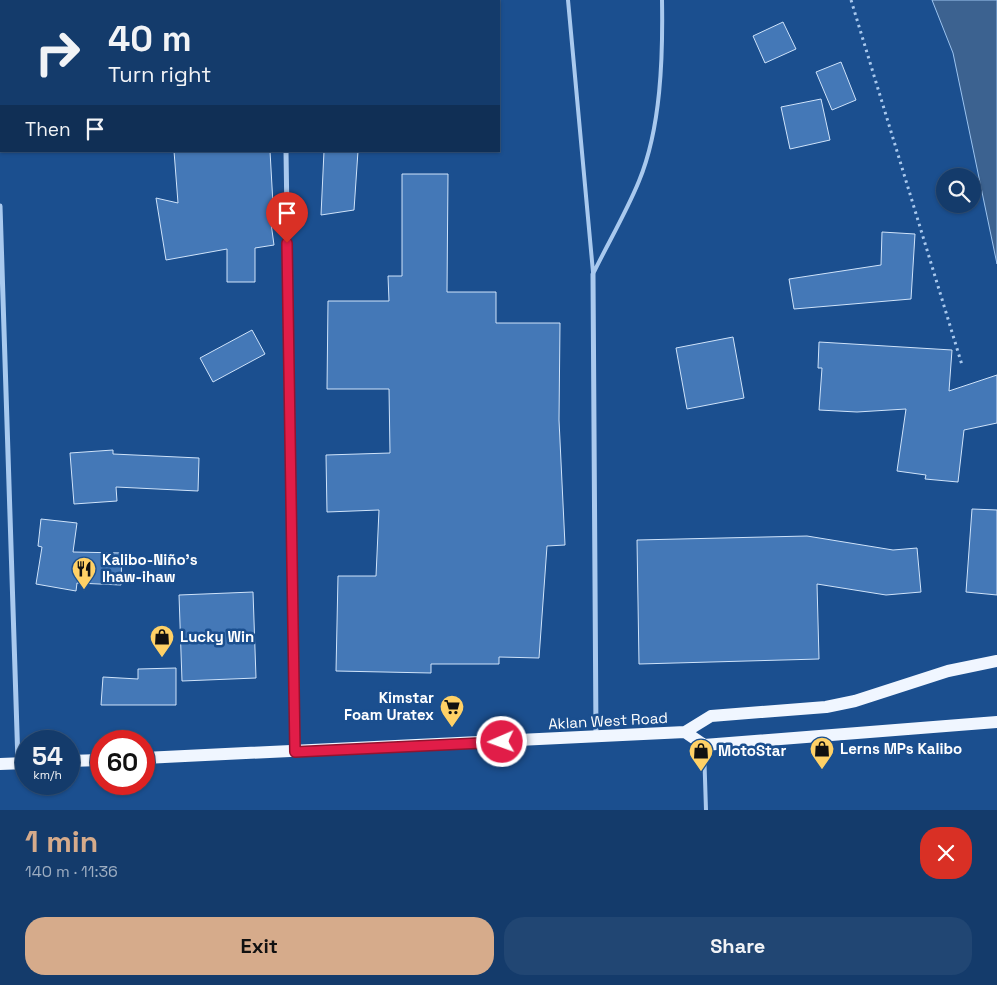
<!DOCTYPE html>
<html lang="en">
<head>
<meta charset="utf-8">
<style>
	body { margin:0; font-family:"Space Grotesk",sans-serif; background:#214673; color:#f1f3f6; height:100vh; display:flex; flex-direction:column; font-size:19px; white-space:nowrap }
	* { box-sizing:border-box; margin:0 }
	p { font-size:16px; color:#9dadc1 }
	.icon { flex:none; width:28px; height:28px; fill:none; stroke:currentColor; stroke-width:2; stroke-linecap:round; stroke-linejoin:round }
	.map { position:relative; height:810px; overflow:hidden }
	.details { display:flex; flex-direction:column; background:#143b6b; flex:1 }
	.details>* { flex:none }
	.banner { position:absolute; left:0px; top:0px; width:500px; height:152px; box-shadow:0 1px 4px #0004,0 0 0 1px #33557e; background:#143b6b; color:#f1f3f6; overflow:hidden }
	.fabs { position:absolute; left:936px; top:168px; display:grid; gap:10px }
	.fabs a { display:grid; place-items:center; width:45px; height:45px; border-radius:50%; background:#143b6b; box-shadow:0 1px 4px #0004,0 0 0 1px #33557e; font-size:25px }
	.speed { position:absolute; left:15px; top:730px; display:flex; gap:10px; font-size:25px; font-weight:700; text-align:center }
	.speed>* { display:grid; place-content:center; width:65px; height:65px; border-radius:50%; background:#143b6b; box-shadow:0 1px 4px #0004,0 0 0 1px #33557e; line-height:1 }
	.speed small { font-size:12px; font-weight:400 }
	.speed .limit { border:8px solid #d22; background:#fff; color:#111 }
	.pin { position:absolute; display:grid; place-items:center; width:42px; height:42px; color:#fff; margin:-51px -21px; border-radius:50% 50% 50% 0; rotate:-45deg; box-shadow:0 0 5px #0007 }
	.pin .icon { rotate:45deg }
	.me { position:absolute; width:55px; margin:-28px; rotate:268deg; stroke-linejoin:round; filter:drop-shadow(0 0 4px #0008) }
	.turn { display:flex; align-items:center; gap:18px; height:105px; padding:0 25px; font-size:22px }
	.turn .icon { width:65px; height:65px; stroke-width:2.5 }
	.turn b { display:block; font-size:35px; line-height:42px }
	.then { display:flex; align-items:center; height:48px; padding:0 25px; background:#0003; gap:10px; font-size:19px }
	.round { display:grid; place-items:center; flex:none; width:52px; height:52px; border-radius:20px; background:#214673 }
	.head { display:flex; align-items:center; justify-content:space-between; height:85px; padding:0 25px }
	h1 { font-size:30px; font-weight:700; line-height:38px; color:#d6ab8b }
	.cta { display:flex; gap:10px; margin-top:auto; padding:10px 25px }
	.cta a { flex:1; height:58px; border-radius:20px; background:#d6ab8b; color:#111; font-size:20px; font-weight:700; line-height:58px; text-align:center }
	.cta a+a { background:#214673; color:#f1f3f6 }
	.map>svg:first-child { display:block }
	.water { fill:#3c6290; stroke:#9cc4f0 }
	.building { fill:#4478b7; stroke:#cfe3fa }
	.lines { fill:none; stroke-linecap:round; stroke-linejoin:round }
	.path { stroke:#a9c9ee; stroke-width:3; stroke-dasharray:2.5 4; stroke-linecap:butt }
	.service { stroke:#a9c9ee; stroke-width:4 }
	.minor { stroke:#a9c9ee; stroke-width:5 }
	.primary { stroke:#f0f6ff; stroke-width:12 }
	.route-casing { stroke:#92132f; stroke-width:12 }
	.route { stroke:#e11d48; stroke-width:9 }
	.labels { text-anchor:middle; stroke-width:5; stroke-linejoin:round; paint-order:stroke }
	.poi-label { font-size:15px; font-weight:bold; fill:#fff; stroke:#1b4f8f; text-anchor:start }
	.street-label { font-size:15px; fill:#fff; stroke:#1b4f8f }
</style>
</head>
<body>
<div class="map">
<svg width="997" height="810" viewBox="0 0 997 810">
	<rect width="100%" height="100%" fill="#1b4f8f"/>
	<path class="water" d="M 932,0 L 997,0 L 997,264 L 953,53 Z"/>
	<path class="building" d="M 783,22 L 796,49 L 765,63 L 753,36 Z
		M 841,62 L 856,100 L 832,110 L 816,72 Z
		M 821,99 L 830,140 L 790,149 L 781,107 Z
		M 174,151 L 270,151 L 274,222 L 271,223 L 274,245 L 255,248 L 255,282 L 227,282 L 227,249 L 166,260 L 156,198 L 178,203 Z
		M 324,151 L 358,151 L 354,210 L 321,215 Z
		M 402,174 L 448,174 L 447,292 L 496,292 L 496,323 L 560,323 L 559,420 L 565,545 L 547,546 L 539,658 L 499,657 L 499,664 L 431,664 L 431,673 L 336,671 L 338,576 L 376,576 L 379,510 L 327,512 L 326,455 L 390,453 L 389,389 L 327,389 L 328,301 L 389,301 L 388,276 L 402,276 Z
		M 882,232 L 915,234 L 911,299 L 794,309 L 789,279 L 881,265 Z
		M 252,330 L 265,354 L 213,382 L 200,358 Z
		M 733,337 L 744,398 L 687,409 L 676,348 Z
		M 819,342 L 952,350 L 949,391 L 997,375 L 997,423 L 964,430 L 958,482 L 925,479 L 926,475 L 897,471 L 906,409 L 857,412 L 819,410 L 822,368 L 818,368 Z
		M 113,450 L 113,454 L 199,458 L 198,491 L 116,487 L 117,501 L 74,504 L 70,453 Z
		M 972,509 L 997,510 L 997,595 L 966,592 Z
		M 41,519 L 77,523 L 73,552 L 122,553 L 121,585 L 77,583 L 76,591 L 36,584 L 42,547 L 38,546 Z
		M 807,536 L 893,550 L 917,548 L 921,592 L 886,595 L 817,584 L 819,659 L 639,664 L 637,540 Z
		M 253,592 L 256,678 L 182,681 L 179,595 Z
		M 176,668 L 176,705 L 101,705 L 103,677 L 138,679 L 138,669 Z"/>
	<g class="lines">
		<path class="path" d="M 851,0 L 962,365"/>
		<path class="service" d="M 568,0 L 593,272
			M 593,274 C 608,243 626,213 639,181 C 661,128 663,57 662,0
			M 704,747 L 706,810"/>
		<path class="minor" d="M 288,1 L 288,0
			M 286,151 L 295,751
			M 0,206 L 18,763
			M 593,274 L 596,735"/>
		<path class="primary" d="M 685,732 L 704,745 L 997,722
			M 144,758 L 685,732 L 711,716 L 826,707 L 855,701 L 948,671 L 997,661
			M 69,761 L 101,760
			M 0,764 L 26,763"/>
	</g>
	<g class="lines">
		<defs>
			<path id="route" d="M 287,243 L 295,752 L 502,742"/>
		</defs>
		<use href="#route" class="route-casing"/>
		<use href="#route" class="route"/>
	</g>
	<defs>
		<symbol id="restaurant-pin" viewBox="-11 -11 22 30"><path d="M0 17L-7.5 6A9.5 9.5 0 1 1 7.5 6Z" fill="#ffd166" stroke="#1b4f8f"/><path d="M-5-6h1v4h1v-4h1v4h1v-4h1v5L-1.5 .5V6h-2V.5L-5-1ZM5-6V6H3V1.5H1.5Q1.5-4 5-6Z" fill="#111"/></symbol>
		<symbol id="shop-pin" viewBox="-11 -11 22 30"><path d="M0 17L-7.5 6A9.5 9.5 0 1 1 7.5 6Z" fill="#ffd166" stroke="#1b4f8f"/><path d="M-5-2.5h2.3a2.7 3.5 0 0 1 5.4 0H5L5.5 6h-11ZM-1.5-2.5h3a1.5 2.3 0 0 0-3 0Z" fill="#111"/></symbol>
		<symbol id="supermarket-pin" viewBox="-11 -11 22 30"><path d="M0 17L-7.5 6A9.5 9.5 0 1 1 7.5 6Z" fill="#ffd166" stroke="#1b4f8f"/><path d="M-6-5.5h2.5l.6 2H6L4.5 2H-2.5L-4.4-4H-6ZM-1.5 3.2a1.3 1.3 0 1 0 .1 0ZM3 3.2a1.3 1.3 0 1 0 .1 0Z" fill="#111"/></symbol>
	</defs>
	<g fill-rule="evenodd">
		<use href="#restaurant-pin" x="70" y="555" width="28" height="38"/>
		<use href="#shop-pin" x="148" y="623" width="28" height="38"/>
		<use href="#supermarket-pin" x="438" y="693" width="28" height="38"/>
		<use href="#shop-pin" x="808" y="735" width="28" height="38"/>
		<use href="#shop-pin" x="687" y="737" width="28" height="38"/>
	</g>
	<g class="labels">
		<g class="poi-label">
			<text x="102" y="565">Kalibo-Niño's<tspan x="102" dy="17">Ihaw-ihaw</tspan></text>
			<text x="180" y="642">Lucky Win</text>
			<text x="434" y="703" text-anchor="end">Kimstar<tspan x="434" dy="17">Foam Uratex</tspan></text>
			<text x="840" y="754">Lerns MPs Kalibo</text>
			<text x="718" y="756">MotoStar</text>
		</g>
		<g class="street-label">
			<text transform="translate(608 721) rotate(-3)" y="5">Aklan West Road</text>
		</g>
	</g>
</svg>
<div class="fabs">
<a><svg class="icon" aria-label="search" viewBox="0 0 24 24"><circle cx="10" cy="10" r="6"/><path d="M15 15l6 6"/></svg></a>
</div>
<div class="speed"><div>54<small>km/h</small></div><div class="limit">60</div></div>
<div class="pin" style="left:287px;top:243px;background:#d93025"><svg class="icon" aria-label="arrive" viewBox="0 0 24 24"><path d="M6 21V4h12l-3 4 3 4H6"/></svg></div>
<svg class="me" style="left:502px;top:742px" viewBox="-20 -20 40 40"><circle r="17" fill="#e11d48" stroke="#fff" stroke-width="3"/><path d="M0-11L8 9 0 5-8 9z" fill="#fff"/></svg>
<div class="banner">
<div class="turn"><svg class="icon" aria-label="right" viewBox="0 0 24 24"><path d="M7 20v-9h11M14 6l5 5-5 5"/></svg><div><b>40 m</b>Turn right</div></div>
<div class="then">Then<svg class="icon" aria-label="arrive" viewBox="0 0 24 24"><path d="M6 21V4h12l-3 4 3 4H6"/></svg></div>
</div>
</div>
<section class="details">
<div class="head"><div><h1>1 min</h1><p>140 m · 11:36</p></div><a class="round" style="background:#d93025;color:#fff"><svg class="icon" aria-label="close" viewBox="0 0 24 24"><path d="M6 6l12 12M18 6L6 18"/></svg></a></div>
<div class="cta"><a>Exit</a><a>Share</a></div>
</section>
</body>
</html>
